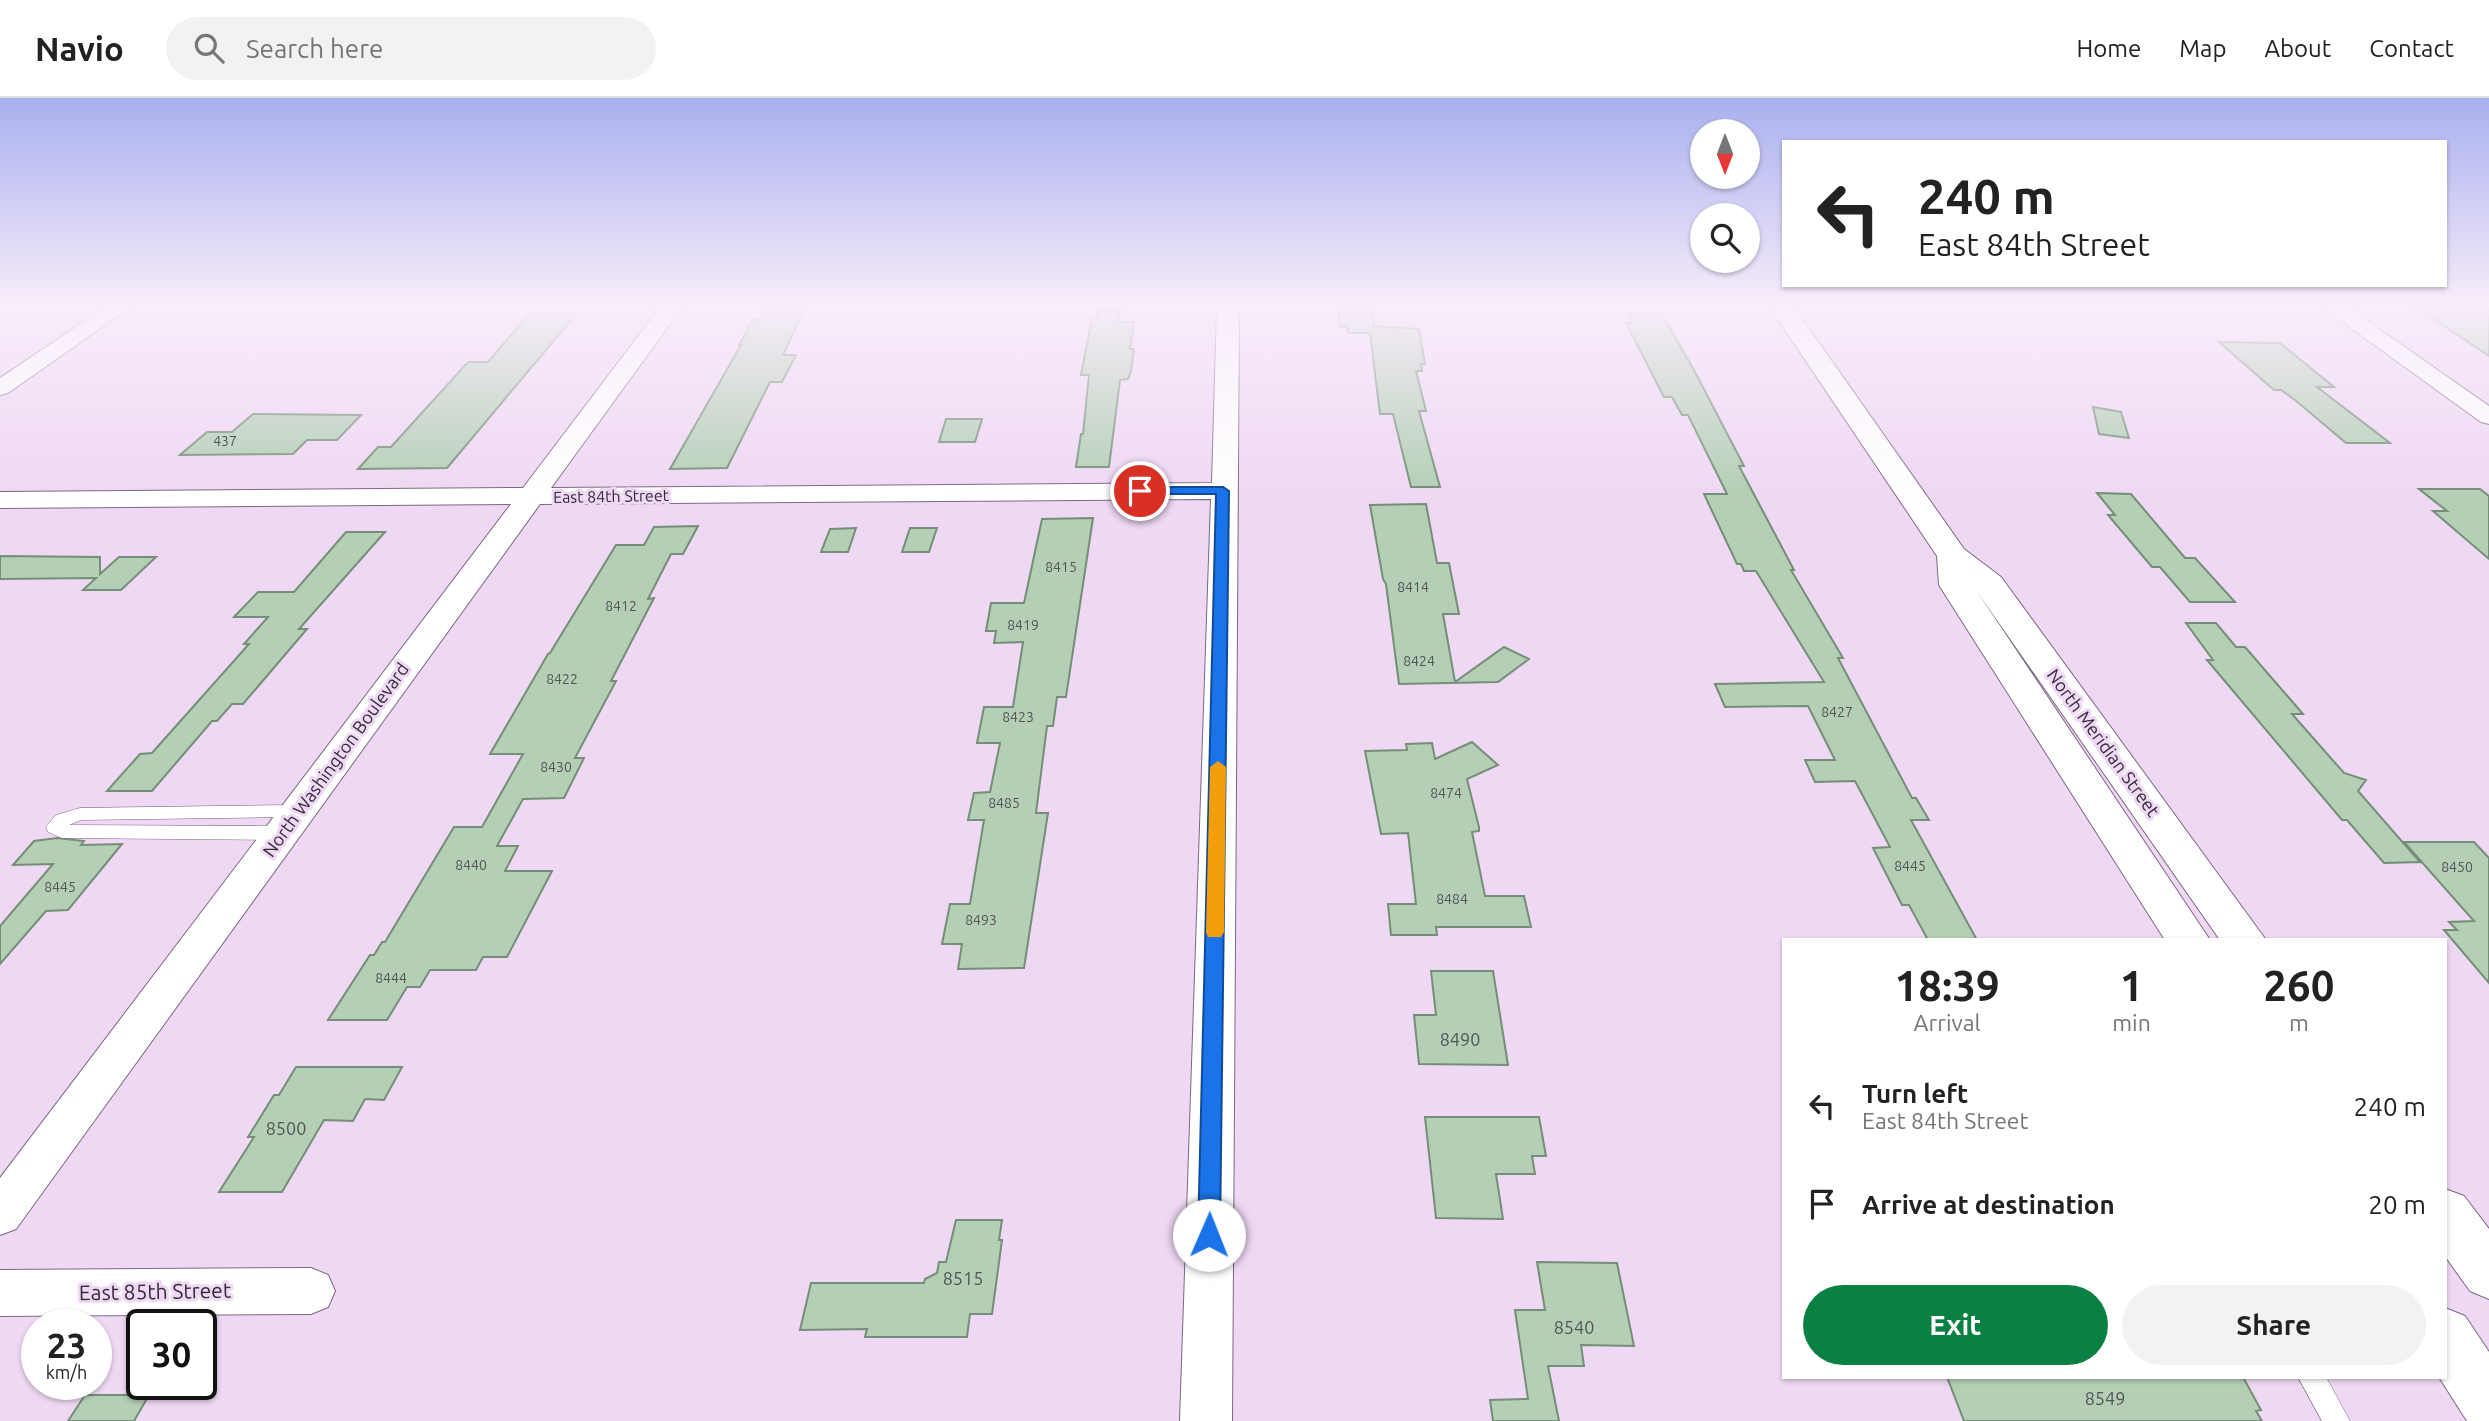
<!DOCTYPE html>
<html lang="en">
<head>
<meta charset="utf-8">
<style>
	body { margin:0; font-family:Ubuntu,sans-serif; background:#f2f2f2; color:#222; height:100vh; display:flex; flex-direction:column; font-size:26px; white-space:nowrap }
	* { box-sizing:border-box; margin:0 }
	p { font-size:23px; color:#767676 }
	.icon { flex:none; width:38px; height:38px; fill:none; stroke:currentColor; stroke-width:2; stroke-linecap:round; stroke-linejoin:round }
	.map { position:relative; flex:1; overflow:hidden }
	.sheet { position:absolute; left:1782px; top:840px; width:665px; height:441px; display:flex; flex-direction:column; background:#fff; border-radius:0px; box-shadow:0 2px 5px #0004 }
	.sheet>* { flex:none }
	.banner { position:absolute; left:1782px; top:42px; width:665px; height:147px; border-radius:0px; box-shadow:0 2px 5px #0004; background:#fff; color:#222; overflow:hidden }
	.needle { width:46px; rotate:180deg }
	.fabs { position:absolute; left:1690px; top:21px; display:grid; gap:14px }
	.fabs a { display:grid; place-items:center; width:70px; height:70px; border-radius:50%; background:#fff; box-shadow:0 2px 5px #0004; font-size:35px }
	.speed { position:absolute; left:21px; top:1211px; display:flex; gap:14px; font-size:35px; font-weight:700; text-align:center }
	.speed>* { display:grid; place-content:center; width:91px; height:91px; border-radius:50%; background:#fff; box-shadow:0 2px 5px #0004; line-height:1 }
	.speed small { font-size:18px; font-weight:400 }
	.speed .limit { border:4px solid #111; border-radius:10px; background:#fff; color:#111 }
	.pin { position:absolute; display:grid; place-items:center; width:60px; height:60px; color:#fff; margin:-30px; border:4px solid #fff; border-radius:50%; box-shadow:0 2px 7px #0007 }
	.me { position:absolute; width:77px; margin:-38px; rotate:1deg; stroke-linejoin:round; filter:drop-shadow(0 0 5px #0008) }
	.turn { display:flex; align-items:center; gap:24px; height:147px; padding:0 21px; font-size:32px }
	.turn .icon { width:91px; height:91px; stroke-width:2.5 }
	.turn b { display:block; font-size:49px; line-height:60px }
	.eta { display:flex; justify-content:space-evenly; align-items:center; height:119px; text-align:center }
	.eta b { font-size:42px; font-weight:600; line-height:49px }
	.button { display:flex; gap:14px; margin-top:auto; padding:14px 21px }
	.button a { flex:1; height:80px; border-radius:42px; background:#0b8043; color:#fff; font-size:28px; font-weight:600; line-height:80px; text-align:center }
	.button a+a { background:#f2f2f2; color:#222 }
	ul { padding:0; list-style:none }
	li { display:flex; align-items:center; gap:21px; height:98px; padding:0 21px }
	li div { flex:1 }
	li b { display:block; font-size:26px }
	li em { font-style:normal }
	header { display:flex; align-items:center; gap:42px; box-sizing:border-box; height:98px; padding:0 35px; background:#fff; border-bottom:2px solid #e0e0e0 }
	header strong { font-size:33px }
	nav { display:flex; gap:38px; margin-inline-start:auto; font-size:24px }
	.search { width:490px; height:63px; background:#f2f2f2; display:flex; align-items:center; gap:18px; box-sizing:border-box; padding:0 24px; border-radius:38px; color:#767676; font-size:26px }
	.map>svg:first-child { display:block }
	.building { fill:#b4cfb6; stroke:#758e77; stroke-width:2 }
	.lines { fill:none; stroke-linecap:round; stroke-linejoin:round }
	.lane-casing { stroke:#7c6880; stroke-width:1 }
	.street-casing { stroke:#7c6880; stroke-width:2 }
	.primary-casing { stroke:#7c6880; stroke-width:2 }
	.lane { fill:#fff; fill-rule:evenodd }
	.street { fill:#fff; fill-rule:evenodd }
	.primary { fill:#fff; fill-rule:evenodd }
	.route { fill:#1a73e8; stroke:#114b97; stroke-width:2 }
	.slow { fill:#f59e0b }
	.labels { text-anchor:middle; stroke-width:6; stroke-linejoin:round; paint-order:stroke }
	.number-label { font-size:14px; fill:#545456 }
	.far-street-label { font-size:16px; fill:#342b36; stroke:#efd8f4 }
	.street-label { font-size:18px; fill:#342b36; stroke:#efd8f4 }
	.near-number-label { font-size:18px; fill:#545456 }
	.near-street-label { font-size:21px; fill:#342b36; stroke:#efd8f4 }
</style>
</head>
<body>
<header>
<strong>Navio</strong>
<div class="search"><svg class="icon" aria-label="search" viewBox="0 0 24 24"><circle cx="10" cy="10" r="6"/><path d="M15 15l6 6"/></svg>Search here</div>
<nav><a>Home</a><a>Map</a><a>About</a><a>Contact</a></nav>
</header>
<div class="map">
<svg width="2489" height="1323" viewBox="0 0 2489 1323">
	<rect width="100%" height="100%" fill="#efd8f4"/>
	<path class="building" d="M 767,208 L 806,208 L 783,257 L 796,257 L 782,284 L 770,284 L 727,370 L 670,371 L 741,247 L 739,247 L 753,222 L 759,222 Z
		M 1337,208 L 1370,208 L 1374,228 L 1419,231 L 1425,266 L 1421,266 L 1422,273 L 1416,273 L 1426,313 L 1419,313 L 1440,389 L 1411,389 L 1393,316 L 1380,316 L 1370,235 L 1348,235 L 1347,229 L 1340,229 Z
		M 2417,210 L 2489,211 L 2489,258 Z
		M 1098,213 L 1120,213 L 1118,224 L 1134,224 L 1130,251 L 1134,251 L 1131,273 L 1128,281 L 1120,282 L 1109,369 L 1076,369 L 1081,336 L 1083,336 L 1089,277 L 1081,277 L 1092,220 L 1097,220 Z
		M 577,215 L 447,370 L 358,371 L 378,349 L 391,349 L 468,264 L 488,264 L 529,216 Z
		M 1628,215 L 1661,215 L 1695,274 L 1744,368 L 1739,368 L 1794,472 L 1791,472 L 1843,560 L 1838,560 L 1912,700 L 1916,700 L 1929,722 L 1911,722 L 1977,842 L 1928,842 L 1909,807 L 1902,807 L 1873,750 L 1890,749 L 1855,683 L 1815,684 L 1805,662 L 1835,662 L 1808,608 L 1725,609 L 1715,586 L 1824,584 L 1756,473 L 1744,473 L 1741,466 L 1737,466 L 1704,396 L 1727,396 L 1688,317 L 1682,317 L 1672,299 L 1664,299 L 1626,225 L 1631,225 Z
		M 2219,244 L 2280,245 L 2334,289 L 2317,289 L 2390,345 L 2346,345 L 2295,302 L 2281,292 L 2274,292 Z
		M 2093,309 L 2121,314 L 2129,340 L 2099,336 Z
		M 253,316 L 361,317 L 337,342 L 307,342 L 293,356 L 180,357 L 207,334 L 232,334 Z
		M 946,321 L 982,321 L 975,344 L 939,344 Z
		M 2419,391 L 2480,391 L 2489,398 L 2489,461 L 2433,413 L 2447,413 Z
		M 2097,395 L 2131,396 L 2185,460 L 2195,460 L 2235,504 L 2190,504 L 2160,469 L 2152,469 L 2108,417 L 2115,417 Z
		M 1426,406 L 1437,465 L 1449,465 L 1459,516 L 1443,516 L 1455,584 L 1504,549 L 1529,561 L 1498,584 L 1399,586 L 1386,486 L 1383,481 L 1370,407 Z
		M 1093,420 L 1066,599 L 1057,599 L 1053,628 L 1047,628 L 1036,715 L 1048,715 L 1024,870 L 958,871 L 962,846 L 942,846 L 950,806 L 970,806 L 984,722 L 968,722 L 974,695 L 990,694 L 1000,645 L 977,645 L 984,609 L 1013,609 L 1023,544 L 994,545 L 996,533 L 986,533 L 991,505 L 1024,505 L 1042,421 Z
		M 698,428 L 683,456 L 671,456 L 648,501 L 654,500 L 611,583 L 616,583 L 575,660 L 584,660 L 564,700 L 523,701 L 497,748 L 518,748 L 505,773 L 552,773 L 507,859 L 483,859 L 476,872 L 430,872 L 420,889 L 407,889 L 387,922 L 328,922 L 370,857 L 374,857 L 382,844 L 385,844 L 454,729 L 482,729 L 523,656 L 490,656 L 548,556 L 550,555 L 616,447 L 644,447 L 654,429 Z
		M 856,430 L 848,454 L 821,454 L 830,431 Z
		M 910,430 L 937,430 L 929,454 L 902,454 Z
		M 346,434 L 385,434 L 299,531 L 307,531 L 243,606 L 232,606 L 217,623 L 212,623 L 152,693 L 107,693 L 140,656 L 152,655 L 249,546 L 244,546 L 268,519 L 234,519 L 258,494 L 294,494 Z
		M 0,458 L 100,459 L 100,476 L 119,459 L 156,459 L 121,492 L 83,492 L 96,480 L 0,481 Z
		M 2186,525 L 2216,525 L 2236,549 L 2245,549 L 2303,616 L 2292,616 L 2344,675 L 2366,682 L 2358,693 L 2420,764 L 2384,765 L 2347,722 L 2342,722 L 2207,562 L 2213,562 Z
		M 1472,644 L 1498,667 L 1467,681 L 1479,729 L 1479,733 L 1472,734 L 1485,798 L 1524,798 L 1531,829 L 1436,829 L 1437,837 L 1391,837 L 1388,806 L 1416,806 L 1408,735 L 1381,736 L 1365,653 L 1407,652 L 1406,646 L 1432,645 L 1435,661 Z
		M 57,740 L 84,743 L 81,747 L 122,746 L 68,812 L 46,813 L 0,866 L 0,828 L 53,766 L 13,767 L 34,743 Z
		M 2404,744 L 2474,744 L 2489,760 L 2489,885 L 2444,832 L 2457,832 L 2449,824 L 2474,823 Z
		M 1431,873 L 1493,873 L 1508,967 L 1419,966 L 1414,917 L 1436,917 Z
		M 296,969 L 402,969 L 384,1002 L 365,1001 L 353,1023 L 324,1022 L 282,1094 L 219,1094 L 254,1039 L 248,1039 L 274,997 L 279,997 Z
		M 1425,1019 L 1539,1019 L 1546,1058 L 1532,1058 L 1535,1076 L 1496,1076 L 1503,1121 L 1436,1120 Z
		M 956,1122 L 1002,1122 L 999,1142 L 1002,1142 L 992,1216 L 970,1216 L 967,1239 L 865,1239 L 867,1231 L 800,1232 L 811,1185 L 924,1185 L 925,1181 L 937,1175 L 939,1164 L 946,1164 Z
		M 1537,1164 L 1617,1165 L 1634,1248 L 1581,1247 L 1584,1268 L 1548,1268 L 1559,1323 L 1493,1323 L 1490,1302 L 1528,1301 L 1515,1212 L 1545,1212 Z
		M 1947,1279 L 2243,1279 L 2261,1312 L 2256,1313 L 2262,1323 L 1964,1323 Z
		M 85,1297 L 149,1297 L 134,1323 L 68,1323 Z"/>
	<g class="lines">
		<defs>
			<path id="lane" d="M 297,707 L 303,709 L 306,713 L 303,717 L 297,719 L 81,722 L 69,727 L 281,728 L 288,730 L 290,735 L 288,740 L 281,742 L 62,740 L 48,734 L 46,729 L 56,717 L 80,710 Z
				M 2298,1279 L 2326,1279 L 2350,1323 L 2322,1323 Z"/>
			<path id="street" d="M 107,208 L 132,208 L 8,295 L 0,297 L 0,280 Z
				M 661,208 L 683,208 L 551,390 L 1212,385 L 1217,208 L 1239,208 L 1232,1323 L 1180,1323 L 1211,401 L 540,406 L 16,1131 L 0,1137 L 0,1080 L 511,406 L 0,410 L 0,394 L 523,390 Z
				M 2323,208 L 2346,208 L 2489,308 L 2489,326 L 2481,324 L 2326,212 Z
				M 311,1170 L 328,1177 L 335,1193 L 328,1209 L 311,1216 L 0,1218 L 0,1172 Z"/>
			<path id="primary" d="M 1769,208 L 1793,208 L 1964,451 L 2001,479 L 2266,842 L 2220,842 L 1976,492 L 2210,842 L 2165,842 L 1939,487 L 1937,458 Z
				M 2445,1091 L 2464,1098 L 2489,1131 L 2489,1201 L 2470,1193 L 2445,1158 Z
				M 2445,1210 L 2465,1218 L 2489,1254 L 2489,1323 L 2467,1323 L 2439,1279 L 2445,1279 Z"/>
		</defs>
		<use href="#lane" class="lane-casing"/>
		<use href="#street" class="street-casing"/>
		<use href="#primary" class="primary-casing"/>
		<use href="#lane" class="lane"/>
		<use href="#street" class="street"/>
		<use href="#primary" class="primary"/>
	</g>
	<linearGradient id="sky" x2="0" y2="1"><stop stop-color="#a9b0ef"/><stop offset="0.53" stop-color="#f8edfa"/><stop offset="1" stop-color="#f8edfa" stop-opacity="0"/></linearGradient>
	<rect width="2489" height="393" fill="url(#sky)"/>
	<path class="route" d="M 1140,389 L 1223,389 L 1229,393 L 1220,1137 L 1217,1144 L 1209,1147 L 1201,1144 L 1198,1137 L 1216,396 L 1135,396 L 1135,391 Z"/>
	<path class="slow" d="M 1218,663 L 1226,669 L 1224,834 L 1221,839 L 1208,839 L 1206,834 L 1210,669 Z"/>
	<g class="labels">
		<g class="number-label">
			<text x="225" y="348">437</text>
			<text x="1061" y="474">8415</text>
			<text x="1413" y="494">8414</text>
			<text x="621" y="513">8412</text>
			<text x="1023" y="532">8419</text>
			<text x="1419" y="568">8424</text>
			<text x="562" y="586">8422</text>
			<text x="1837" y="619">8427</text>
			<text x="1018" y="624">8423</text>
			<text x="556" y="674">8430</text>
			<text x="1446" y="700">8474</text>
			<text x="1004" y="710">8485</text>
			<text x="471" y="772">8440</text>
			<text x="1910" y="773">8445</text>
			<text x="2457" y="774">8450</text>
			<text x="60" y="794">8445</text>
			<text x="1452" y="806">8484</text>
			<text x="981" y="827">8493</text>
			<text x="391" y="885">8444</text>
		</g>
		<g class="far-street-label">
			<text transform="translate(611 398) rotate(-1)" y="6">East 84th Street</text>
		</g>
		<g class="street-label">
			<text transform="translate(2103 645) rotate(54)" y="6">North Meridian Street</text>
			<text transform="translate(336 662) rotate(-54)" y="6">North Washington Boulevard</text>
		</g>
		<g class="near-number-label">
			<text x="1460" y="948">8490</text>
			<text x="286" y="1037">8500</text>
			<text x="963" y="1187">8515</text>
			<text x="1574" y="1236">8540</text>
			<text x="2105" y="1307">8549</text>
		</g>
		<g class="near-street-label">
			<text transform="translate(155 1194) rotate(-1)" y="7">East 85th Street</text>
		</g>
	</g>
</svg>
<div class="fabs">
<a><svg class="needle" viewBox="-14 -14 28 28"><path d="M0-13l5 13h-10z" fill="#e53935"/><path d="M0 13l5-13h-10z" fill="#767676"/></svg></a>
<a><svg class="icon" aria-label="search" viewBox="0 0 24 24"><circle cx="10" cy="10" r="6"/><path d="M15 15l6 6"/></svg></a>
</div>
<div class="speed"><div>23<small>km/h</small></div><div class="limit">30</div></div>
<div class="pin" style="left:1140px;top:393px;background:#d93025"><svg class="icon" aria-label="arrive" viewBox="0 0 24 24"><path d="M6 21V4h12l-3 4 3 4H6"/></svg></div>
<svg class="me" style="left:1209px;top:1137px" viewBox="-20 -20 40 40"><circle r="19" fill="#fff"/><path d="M0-13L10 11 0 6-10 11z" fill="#1a73e8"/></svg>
<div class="banner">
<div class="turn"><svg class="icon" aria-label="left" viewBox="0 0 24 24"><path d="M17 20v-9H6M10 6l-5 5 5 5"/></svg><div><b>240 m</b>East 84th Street</div></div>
</div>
<section class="sheet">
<div class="eta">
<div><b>18:39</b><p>Arrival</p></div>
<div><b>1</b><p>min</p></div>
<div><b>260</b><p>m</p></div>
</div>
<ul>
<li><svg class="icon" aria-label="left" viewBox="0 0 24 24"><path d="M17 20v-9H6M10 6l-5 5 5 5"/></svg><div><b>Turn left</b><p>East 84th Street</p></div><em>240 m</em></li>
<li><svg class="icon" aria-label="arrive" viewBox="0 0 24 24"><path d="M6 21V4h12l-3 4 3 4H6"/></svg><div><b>Arrive at destination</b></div><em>20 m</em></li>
</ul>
<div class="button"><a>Exit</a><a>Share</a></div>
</section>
</div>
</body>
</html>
